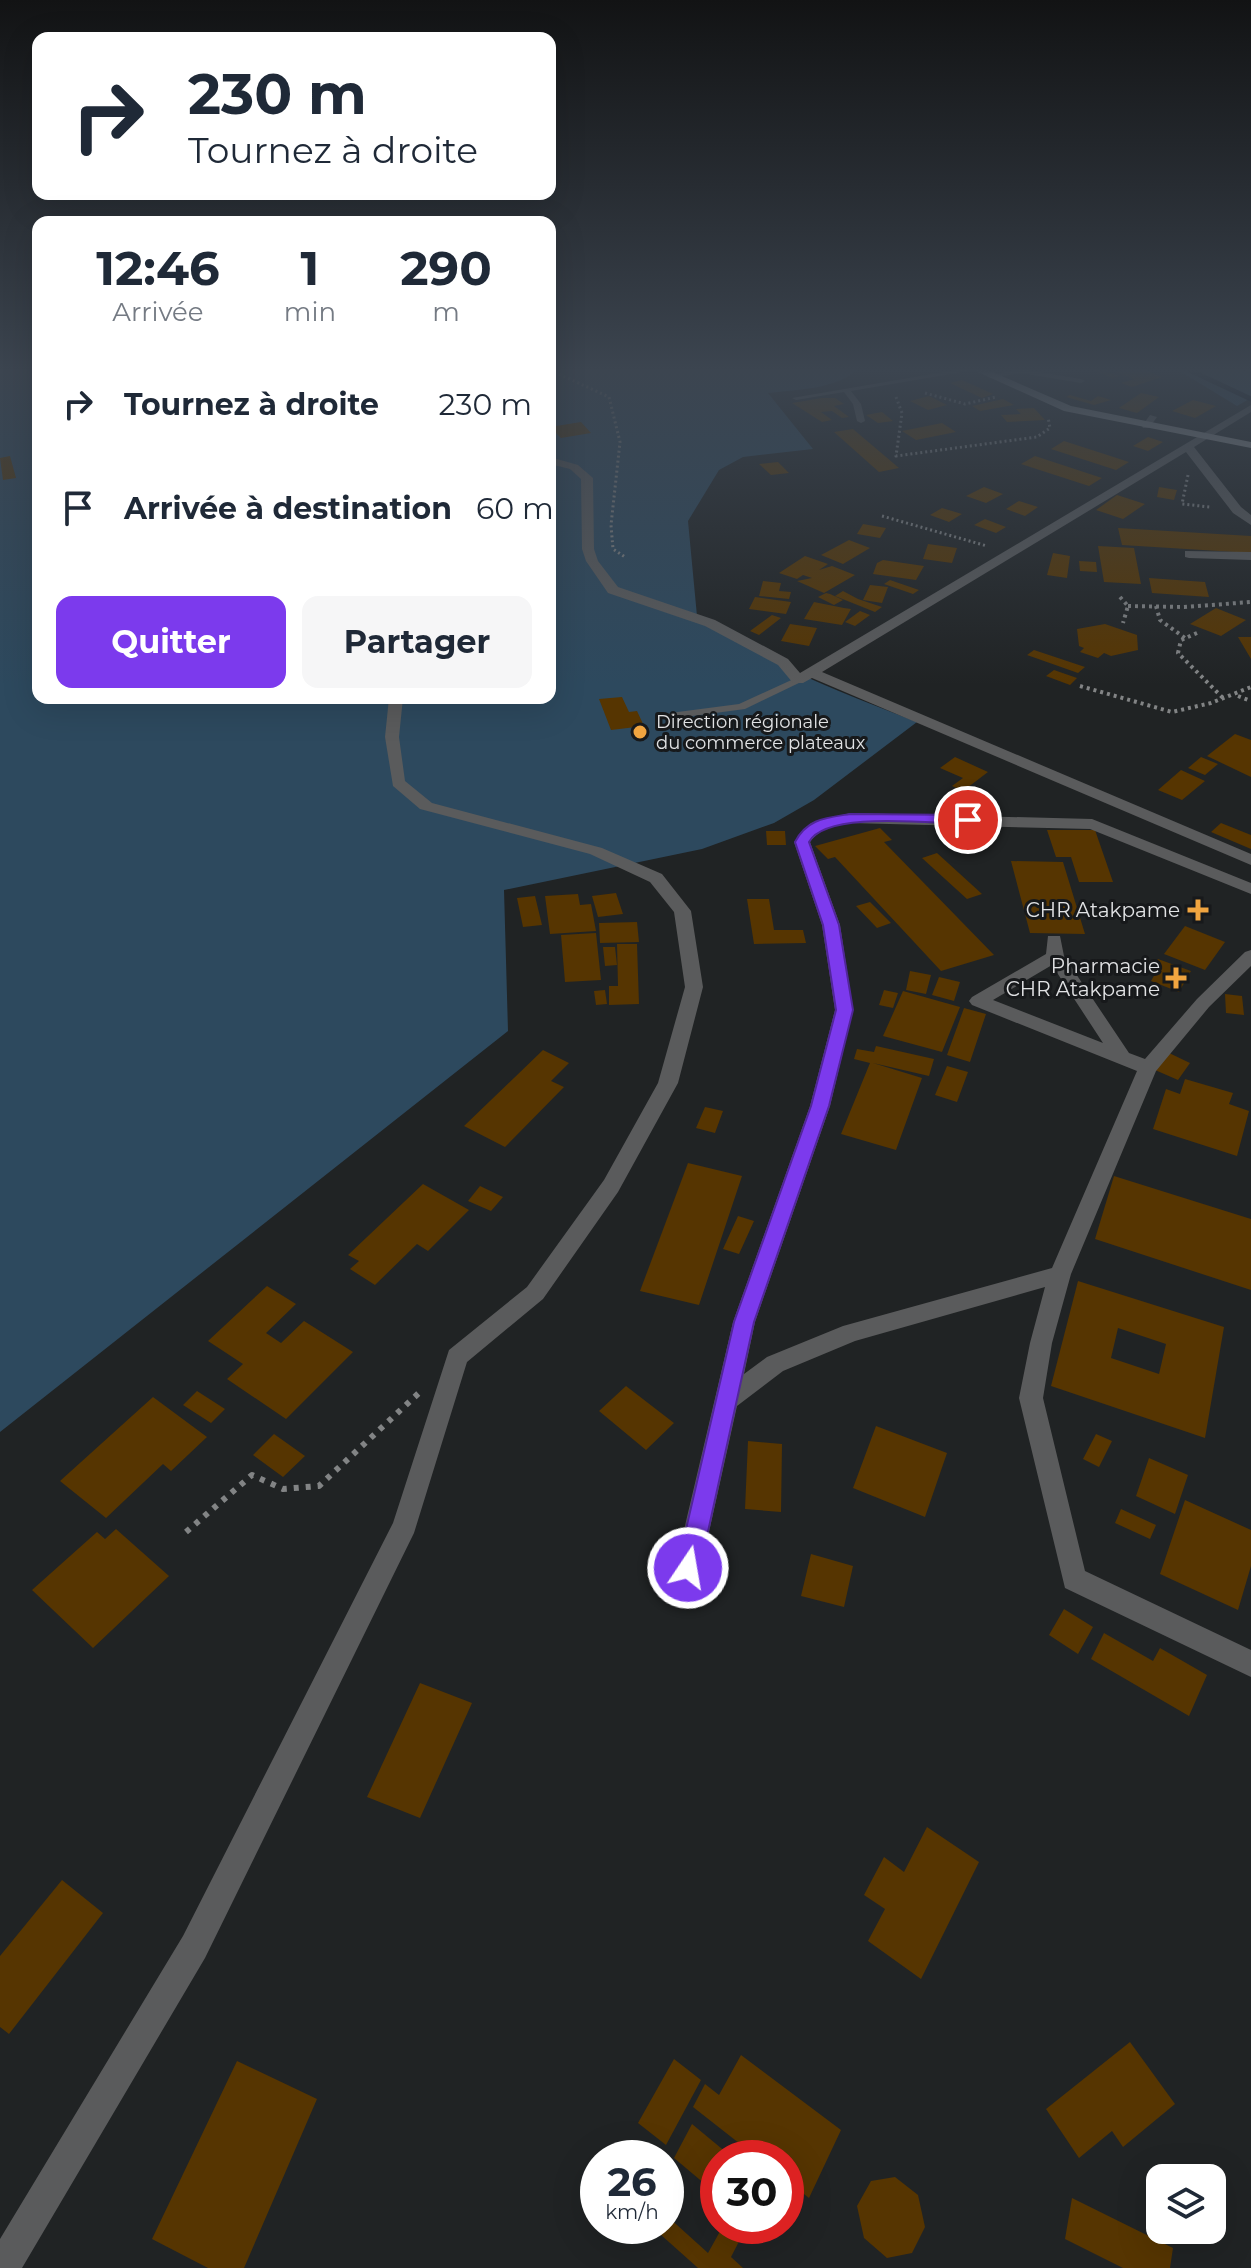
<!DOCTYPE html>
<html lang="fr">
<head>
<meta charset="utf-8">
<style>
	body { margin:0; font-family:Montserrat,sans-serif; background:#f6f6f7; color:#1f2937; height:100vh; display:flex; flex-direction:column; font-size:30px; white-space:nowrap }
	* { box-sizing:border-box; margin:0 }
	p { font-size:26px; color:#747a83 }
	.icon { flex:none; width:44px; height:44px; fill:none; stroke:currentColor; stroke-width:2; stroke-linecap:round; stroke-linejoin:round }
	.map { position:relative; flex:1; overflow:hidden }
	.panel { position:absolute; left:32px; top:216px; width:524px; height:488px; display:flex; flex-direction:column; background:#fff; border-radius:16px; box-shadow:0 8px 32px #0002 }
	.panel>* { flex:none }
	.hud { position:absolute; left:32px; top:32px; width:524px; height:168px; border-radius:16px; box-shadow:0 8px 32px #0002; background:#fff; color:#1f2937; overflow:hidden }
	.controls { position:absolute; left:1146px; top:2164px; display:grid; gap:16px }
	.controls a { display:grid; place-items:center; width:80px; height:80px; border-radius:16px; background:#fff; box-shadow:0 8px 32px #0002; font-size:40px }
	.speed { position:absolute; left:580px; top:2140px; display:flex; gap:16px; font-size:40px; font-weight:700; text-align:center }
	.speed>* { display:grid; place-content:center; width:104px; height:104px; border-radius:50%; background:#fff; box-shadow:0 8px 32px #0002; line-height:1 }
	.speed small { font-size:20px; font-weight:400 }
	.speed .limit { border:12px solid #d22; background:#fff; color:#111 }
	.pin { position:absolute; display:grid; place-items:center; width:68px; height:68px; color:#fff; margin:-34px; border:4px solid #fff; border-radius:50%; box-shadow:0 2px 8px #0007 }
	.me { position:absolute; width:88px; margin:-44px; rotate:12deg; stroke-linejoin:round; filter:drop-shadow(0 0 6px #0008) }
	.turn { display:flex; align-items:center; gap:28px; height:168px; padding:0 24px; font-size:36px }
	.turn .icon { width:104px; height:104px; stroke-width:2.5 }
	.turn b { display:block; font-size:56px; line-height:68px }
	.eta { display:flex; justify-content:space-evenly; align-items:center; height:136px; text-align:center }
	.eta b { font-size:48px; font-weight:700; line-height:56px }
	.button { display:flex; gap:16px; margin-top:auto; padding:16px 24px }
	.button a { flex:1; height:92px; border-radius:16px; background:#7c3aed; color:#fff; font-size:32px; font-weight:700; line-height:92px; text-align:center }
	.button a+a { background:#f6f6f7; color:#1f2937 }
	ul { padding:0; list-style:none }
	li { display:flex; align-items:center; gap:24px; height:104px; padding:0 24px }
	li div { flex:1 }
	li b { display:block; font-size:30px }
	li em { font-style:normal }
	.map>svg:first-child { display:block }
	.green { fill:#2d495e }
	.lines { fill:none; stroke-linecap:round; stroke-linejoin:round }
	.stream { stroke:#000a1a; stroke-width:5 }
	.building { fill:#563501; fill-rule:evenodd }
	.path-far2 { stroke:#828485; stroke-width:3; stroke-dasharray:2 3; stroke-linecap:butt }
	.path-far1 { stroke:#828485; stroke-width:4; stroke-dasharray:3 4; stroke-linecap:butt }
	.path { stroke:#828485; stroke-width:6; stroke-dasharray:5 7; stroke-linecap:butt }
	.service { fill:#5a5b5c; fill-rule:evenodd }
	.minor { fill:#5a5b5c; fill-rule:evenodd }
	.primary { fill:#919395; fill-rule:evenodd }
	.route { fill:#7c3aed; stroke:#51269a; stroke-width:2 }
	.poi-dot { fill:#f1a540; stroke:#17191b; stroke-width:3 }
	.labels { text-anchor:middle; stroke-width:6; stroke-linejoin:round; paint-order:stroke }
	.far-poi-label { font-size:18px; fill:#e1e2e4; stroke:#17191b; text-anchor:start }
	.poi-label { font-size:20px; fill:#e1e2e4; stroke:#17191b; text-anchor:end }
</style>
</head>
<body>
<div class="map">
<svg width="1251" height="2268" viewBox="0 0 1251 2268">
	<rect width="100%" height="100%" fill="#202324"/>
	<path class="green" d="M 0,367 L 38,367 L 38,698 L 550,698 L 550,367 L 859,367 C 842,389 794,390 768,393 L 813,449 L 743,457 L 719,470 L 688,521 L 697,616 C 765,664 840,692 917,722 L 814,800 L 774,823 L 702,849 L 504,890 L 508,1031 L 0,1432 Z
		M 1173,367 L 1227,367 L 1251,373 L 1251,398 L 1237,406 Z"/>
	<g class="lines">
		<path class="stream" d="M 1183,367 L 1251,399"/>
	</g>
	<path class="building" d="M 1101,367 L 1119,367 L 1107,372 L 1120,376 L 1113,378 L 1092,370 Z
		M 1132,367 L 1137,367 L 1162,377 L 1132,387 L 1121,383 L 1134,379 L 1115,372 Z
		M 962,380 L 993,394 L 982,398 L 950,383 Z
		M 1141,393 L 1159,397 L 1137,413 L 1119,408 Z
		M 1070,395 L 1091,401 L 1098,396 L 1111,400 L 1094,405 L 1066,397 Z
		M 929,396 L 947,405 L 928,410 L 910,401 Z
		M 822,398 L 835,398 L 844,404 L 834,406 L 849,417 L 842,418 L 832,411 L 821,412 L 832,420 L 822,422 L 792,403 Z
		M 1003,399 L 1014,405 L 980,411 L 972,406 Z
		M 1193,400 L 1216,406 L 1195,418 L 1172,411 Z
		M 1034,408 L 1045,420 L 1007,422 L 1001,415 L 1021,414 L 1016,409 Z
		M 882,412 L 893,421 L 878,423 L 866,415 Z
		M 581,422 L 591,433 L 561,438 L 550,427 Z
		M 942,423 L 956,432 L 916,440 L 902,431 Z
		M 853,429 L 899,468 L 879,472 L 834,432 Z
		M 1148,437 L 1163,442 L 1148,451 L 1133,446 Z
		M 1064,441 L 1129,462 L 1116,470 L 1051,449 Z
		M 10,456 L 16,478 L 3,480 L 0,458 Z
		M 1035,456 L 1102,478 L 1089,486 L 1021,464 Z
		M 778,462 L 789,473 L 771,475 L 759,464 Z
		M 984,487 L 1003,494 L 986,503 L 966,496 Z
		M 1159,487 L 1177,490 L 1174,500 L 1157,497 Z
		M 1117,495 L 1145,504 L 1123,519 L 1096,510 Z
		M 1019,501 L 1038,507 L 1025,516 L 1006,509 Z
		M 942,508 L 962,514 L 949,522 L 930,515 Z
		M 985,519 L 1006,527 L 996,533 L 974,525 Z
		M 863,524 L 886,528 L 880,538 L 857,534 Z
		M 1118,528 L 1251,536 L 1251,553 L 1122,545 Z
		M 849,540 L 870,548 L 843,564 L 821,555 Z
		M 928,544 L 957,548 L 952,563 L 923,559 Z
		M 1098,546 L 1134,548 L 1141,584 L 1104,582 Z
		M 1053,553 L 1070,556 L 1067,578 L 1047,575 Z
		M 805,556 L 828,564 L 819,570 L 832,566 L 855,575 L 824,593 L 797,581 L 812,578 L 803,575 L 797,579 L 779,573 Z
		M 883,560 L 924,566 L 916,580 L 873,574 L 877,563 Z
		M 1079,561 L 1096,562 L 1097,572 L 1080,571 Z
		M 1149,578 L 1205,582 L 1209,597 L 1152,593 Z
		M 890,580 L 919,590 L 913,594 L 884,584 Z
		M 763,581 L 781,583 L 779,591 L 791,592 L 789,599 L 759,596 Z
		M 870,585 L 888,587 L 882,603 L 863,600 Z
		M 843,591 L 858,599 L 882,607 L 875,612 L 835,596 Z
		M 826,593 L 830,594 L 843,600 L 834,605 L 818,597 Z
		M 755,597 L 791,602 L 786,614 L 749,609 Z
		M 814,602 L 844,608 L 851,609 L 842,625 L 804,619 Z
		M 1216,608 L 1246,620 L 1221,636 L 1190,624 Z
		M 860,611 L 870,615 L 855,626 L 845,622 Z
		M 772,615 L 781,618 L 759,635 L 750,631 Z
		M 790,624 L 817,628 L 809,646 L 781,641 Z
		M 1105,624 L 1137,635 L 1138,650 L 1111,656 L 1104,653 L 1098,658 L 1080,652 L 1084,648 L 1079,646 L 1077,629 Z
		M 1238,637 L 1251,637 L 1251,659 Z
		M 1034,650 L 1085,667 L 1078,673 L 1027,655 Z
		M 1054,670 L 1077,678 L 1070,685 L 1046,676 Z
		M 622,697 L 629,712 L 637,711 L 644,726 L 611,730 L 599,699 Z
		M 1235,734 L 1251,740 L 1251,777 L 1207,756 Z
		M 955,757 L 988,772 L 963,791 L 952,786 L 963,778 L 940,768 Z
		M 1201,757 L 1218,764 L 1205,775 L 1188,768 Z
		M 1181,770 L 1205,781 L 1182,800 L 1158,790 Z
		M 1221,823 L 1251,835 L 1251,849 L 1211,832 Z
		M 880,828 L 892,840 L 884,842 L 994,955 L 941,971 L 835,857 L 828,859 L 815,846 Z
		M 1047,830 L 1095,830 L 1113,882 L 1079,882 L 1071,857 L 1056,857 Z
		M 766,831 L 785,831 L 786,845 L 767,845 Z
		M 937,853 L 982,894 L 967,899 L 922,858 Z
		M 1011,861 L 1063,862 L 1085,934 L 1030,933 Z
		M 616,893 L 623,914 L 598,917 L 592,896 Z
		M 578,894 L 580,905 L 591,904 L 596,931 L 550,934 L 545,896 Z
		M 535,896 L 542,925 L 523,927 L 517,898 Z
		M 747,899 L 769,899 L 774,930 L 803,930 L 806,943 L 754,944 Z
		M 870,902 L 891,923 L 877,928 L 856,906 Z
		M 637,922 L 639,942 L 600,943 L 599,923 Z
		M 1185,926 L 1225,942 L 1205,970 L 1164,954 Z
		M 596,933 L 601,980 L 565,982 L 561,935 Z
		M 617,944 L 637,944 L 639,1004 L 609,1005 L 609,986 L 618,986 Z
		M 603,947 L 615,947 L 617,965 L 605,966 Z
		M 1158,959 L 1191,971 L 1179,992 L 1151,981 L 1155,974 L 1141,969 L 1147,960 L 1155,963 Z
		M 910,971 L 931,975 L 926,994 L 906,990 Z
		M 939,977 L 960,982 L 954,1001 L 932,995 Z
		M 605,990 L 607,1004 L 596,1005 L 594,991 Z
		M 884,990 L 898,993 L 893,1008 L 879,1005 Z
		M 903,991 L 960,1007 L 942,1052 L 883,1036 Z
		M 1225,994 L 1242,996 L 1244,1015 L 1226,1013 Z
		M 964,1008 L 986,1014 L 970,1062 L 947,1055 Z
		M 876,1046 L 934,1059 L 929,1076 L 873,1063 L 922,1078 L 896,1150 L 841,1134 L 870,1063 L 854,1059 L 857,1049 L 874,1052 Z
		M 543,1050 L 569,1063 L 551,1081 L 564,1087 L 505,1147 L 464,1126 Z
		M 1167,1052 L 1190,1063 L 1178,1080 L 1155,1070 Z
		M 947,1066 L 968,1072 L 957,1102 L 935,1095 Z
		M 1185,1079 L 1233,1093 L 1229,1104 L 1249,1111 L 1237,1156 L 1153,1129 L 1166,1089 L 1180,1094 Z
		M 705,1107 L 723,1111 L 715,1133 L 696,1128 Z
		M 688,1163 L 742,1176 L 699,1305 L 640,1291 Z
		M 1114,1176 L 1251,1219 L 1251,1290 L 1095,1239 Z
		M 423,1184 L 469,1210 L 428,1251 L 417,1244 L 375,1285 L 350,1269 L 359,1261 L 348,1255 Z
		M 480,1186 L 503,1197 L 491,1211 L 468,1201 Z
		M 738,1216 L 754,1221 L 739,1254 L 723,1249 Z
		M 1078,1281 L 1224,1327 L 1205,1438 L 1051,1386 ZM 1118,1328 L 1166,1344 L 1159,1374 L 1111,1358 Z
		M 267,1286 L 296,1304 L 266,1333 L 281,1343 L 304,1321 L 353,1352 L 286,1419 L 227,1379 L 243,1364 L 208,1341 Z
		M 626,1386 L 674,1423 L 646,1450 L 599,1411 Z
		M 197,1391 L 225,1409 L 211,1423 L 183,1405 Z
		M 153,1397 L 207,1437 L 171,1471 L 163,1464 L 106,1518 L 60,1481 Z
		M 876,1426 L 947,1453 L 925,1517 L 853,1488 Z
		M 274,1434 L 305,1456 L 283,1477 L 253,1455 Z
		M 1096,1434 L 1112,1441 L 1099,1467 L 1083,1459 Z
		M 748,1441 L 782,1444 L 781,1512 L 745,1509 Z
		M 1149,1458 L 1188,1475 L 1175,1514 L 1136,1496 Z
		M 1185,1500 L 1251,1530 L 1251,1566 L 1238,1610 L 1160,1574 Z
		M 1121,1509 L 1156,1525 L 1150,1539 L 1115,1523 Z
		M 116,1529 L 169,1576 L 93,1648 L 32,1590 L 97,1532 L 105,1539 Z
		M 811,1554 L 853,1566 L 844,1607 L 801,1596 Z
		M 1064,1609 L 1093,1627 L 1078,1654 L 1049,1635 Z
		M 1104,1633 L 1153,1661 L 1160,1648 L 1207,1675 L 1189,1716 L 1091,1659 Z
		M 420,1683 L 472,1703 L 420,1818 L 367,1797 Z
		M 927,1827 L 979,1862 L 921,1979 L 868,1941 L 885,1909 L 864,1895 L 884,1857 L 904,1872 Z
		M 62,1880 L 103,1913 L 9,2034 L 0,2027 L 0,1956 Z
		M 1130,2042 L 1175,2104 L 1123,2147 L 1112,2131 L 1079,2158 L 1046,2109 Z
		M 741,2055 L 841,2130 L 809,2198 L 786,2180 L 786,2158 L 758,2158 L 693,2107 L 705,2084 L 719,2095 Z
		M 674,2059 L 701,2080 L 666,2145 L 638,2123 Z
		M 237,2061 L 317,2099 L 244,2268 L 208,2268 L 152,2239 Z
		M 692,2124 L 733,2158 L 718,2158 L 718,2195 L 674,2158 Z
		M 895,2177 L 918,2195 L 925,2227 L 912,2253 L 887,2258 L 864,2238 L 857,2206 L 871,2181 Z
		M 1072,2198 L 1173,2248 L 1170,2268 L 1123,2268 L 1065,2239 Z
		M 666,2215 L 708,2253 L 723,2226 L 747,2226 L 731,2257 L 743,2268 L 698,2268 L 651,2226 L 666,2226 Z"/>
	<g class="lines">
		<path class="path-far2" d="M 1239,367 L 1251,370
			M 550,370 L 609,397 L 620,442 L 611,525 L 613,549 L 625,557
			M 925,393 L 965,404 L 996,397
			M 896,397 L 902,413 L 896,456 L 1037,437 L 1050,428 L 1048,417
			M 1188,475 L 1182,504 L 1210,507
			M 882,516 L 987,546"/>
		<path class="path-far1" d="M 1120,597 L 1128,606 L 1123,623
			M 1128,606 L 1184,607 L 1251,602
			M 1156,606 L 1160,620 L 1185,638
			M 1197,633 L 1181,640 L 1178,653 L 1224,699
			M 1080,686 L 1172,712 L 1211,703 L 1251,687
			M 1238,696 L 1251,701"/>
		<path class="path" d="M 186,1532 L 252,1475 L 283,1489 L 319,1486 L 421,1391"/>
		<path class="service" d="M 973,367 L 980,369 L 851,391 L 861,404 L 865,421 L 861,423 L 857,421 L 853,404 L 844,392 L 796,400 L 792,398 Z
			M 1021,369 L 1081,379 L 1085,381 L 1081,383 L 1021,373 L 990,378 L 986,376 Z
			M 1150,415 L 1157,417 L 1149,428 L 1143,428 L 1142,426 Z
			M 798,677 L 803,680 L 801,682 L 745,709 L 670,719 L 665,716 L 670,713 L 739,704 Z"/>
		<path class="minor" d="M 1251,405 L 1251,412 L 1194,447 L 1241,507 L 1251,515 L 1251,525 L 1233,513 L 1186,452 L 822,672 L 1251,854 L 1251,865 L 812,678 L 803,683 L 793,683 L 778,665 L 705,626 L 608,593 L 586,561 L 582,549 L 581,479 L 570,469 L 550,464 L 550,457 L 578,465 L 593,478 L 594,549 L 598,561 L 618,587 L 715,620 L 788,659 L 800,673 Z
			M 1185,551 L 1251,552 L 1251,560 L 1189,558 L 1185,557 Z
			M 389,698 L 403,698 L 399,737 L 405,781 L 432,803 L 602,848 L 662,874 L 691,911 L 703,987 L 678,1083 L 618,1192 L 543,1299 L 467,1362 L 414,1533 L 205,1958 L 22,2268 L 0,2268 L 0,2239 L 183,1936 L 393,1523 L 449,1350 L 527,1287 L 604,1180 L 658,1083 L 685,987 L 674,912 L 650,882 L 590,854 L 420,809 L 393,786 L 385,737 Z
			M 850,813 L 1092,819 L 1251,883 L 1251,894 L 1090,829 L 850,823 C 833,825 821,828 810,842 L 840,925 L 853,1010 L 830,1106 L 755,1322 L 744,1374 L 767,1357 L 843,1326 L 1052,1268 L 1137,1071 L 972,1005 L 969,1001 L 972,997 L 1046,954 L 1048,936 L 1060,936 L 1064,956 L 1129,1053 L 1145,1059 L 1197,999 L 1245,952 L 1251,950 L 1251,966 L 1209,1007 L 1156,1071 L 1071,1274 L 1052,1343 L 1043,1398 L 1085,1571 L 1251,1650 L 1251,1677 L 1065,1588 L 1019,1398 L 1030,1343 L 1045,1287 L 855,1341 L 783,1371 L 737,1406 L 701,1568 L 697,1577 L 688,1580 L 679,1577 L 675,1568 L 733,1322 L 810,1106 L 835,1010 L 822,925 L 794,842 L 811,823 ZM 1052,965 L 1103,1043 L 993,1000 Z"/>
		<path class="primary" d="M 967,367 L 981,367 L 1071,406 L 1251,442 L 1251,448 L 1064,411 Z"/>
	</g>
	<linearGradient id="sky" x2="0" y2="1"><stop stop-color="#121314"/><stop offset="0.54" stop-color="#3c4550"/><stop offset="1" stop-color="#3c4550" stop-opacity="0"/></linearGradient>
	<rect width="1251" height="685" fill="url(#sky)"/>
	<path class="route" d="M 850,814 L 968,815 L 976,820 L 968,824 C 933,824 827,810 809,842 L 839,925 L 853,1010 L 829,1106 L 754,1322 L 700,1568 L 697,1576 L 688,1579 L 680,1576 L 677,1568 L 734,1322 L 811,1106 L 836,1010 L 823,925 L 795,842 C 807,819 825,818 850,814 Z"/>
	<g class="poi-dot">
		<circle cx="640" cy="732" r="8"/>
		<path d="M1194 898h8v8h8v8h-8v8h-8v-8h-8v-8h8z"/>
		<path d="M1172 966h8v8h8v8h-8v8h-8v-8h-8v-8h8z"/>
	</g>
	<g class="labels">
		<g class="far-poi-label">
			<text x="656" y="728">Direction régionale<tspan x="656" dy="21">du commerce plateaux</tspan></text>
		</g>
		<g class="poi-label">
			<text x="1180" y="917">CHR Atakpame</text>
			<text x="1160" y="973">Pharmacie<tspan x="1160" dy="23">CHR Atakpame</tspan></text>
		</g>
	</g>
</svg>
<div class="controls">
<a><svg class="icon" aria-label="layers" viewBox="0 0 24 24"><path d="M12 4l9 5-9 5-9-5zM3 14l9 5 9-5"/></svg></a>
</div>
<div class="speed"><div>26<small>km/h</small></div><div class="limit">30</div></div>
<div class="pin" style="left:968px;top:820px;background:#d93025"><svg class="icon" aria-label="arrive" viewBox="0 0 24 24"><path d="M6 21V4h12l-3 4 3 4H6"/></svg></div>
<svg class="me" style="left:688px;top:1568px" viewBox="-20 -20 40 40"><circle r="17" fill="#7c3aed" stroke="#fff" stroke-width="3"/><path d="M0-11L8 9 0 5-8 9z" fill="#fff"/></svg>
<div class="hud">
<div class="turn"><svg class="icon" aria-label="right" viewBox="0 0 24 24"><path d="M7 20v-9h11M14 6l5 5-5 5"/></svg><div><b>230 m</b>Tournez à droite</div></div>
</div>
<section class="panel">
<div class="eta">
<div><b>12:46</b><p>Arrivée</p></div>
<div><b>1</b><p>min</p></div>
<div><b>290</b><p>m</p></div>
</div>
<ul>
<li><svg class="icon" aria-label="right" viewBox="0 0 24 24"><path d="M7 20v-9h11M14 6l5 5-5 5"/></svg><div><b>Tournez à droite</b></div><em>230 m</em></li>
<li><svg class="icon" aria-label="arrive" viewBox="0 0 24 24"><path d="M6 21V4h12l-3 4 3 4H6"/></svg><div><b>Arrivée à destination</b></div><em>60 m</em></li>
</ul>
<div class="button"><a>Quitter</a><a>Partager</a></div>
</section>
</div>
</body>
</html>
